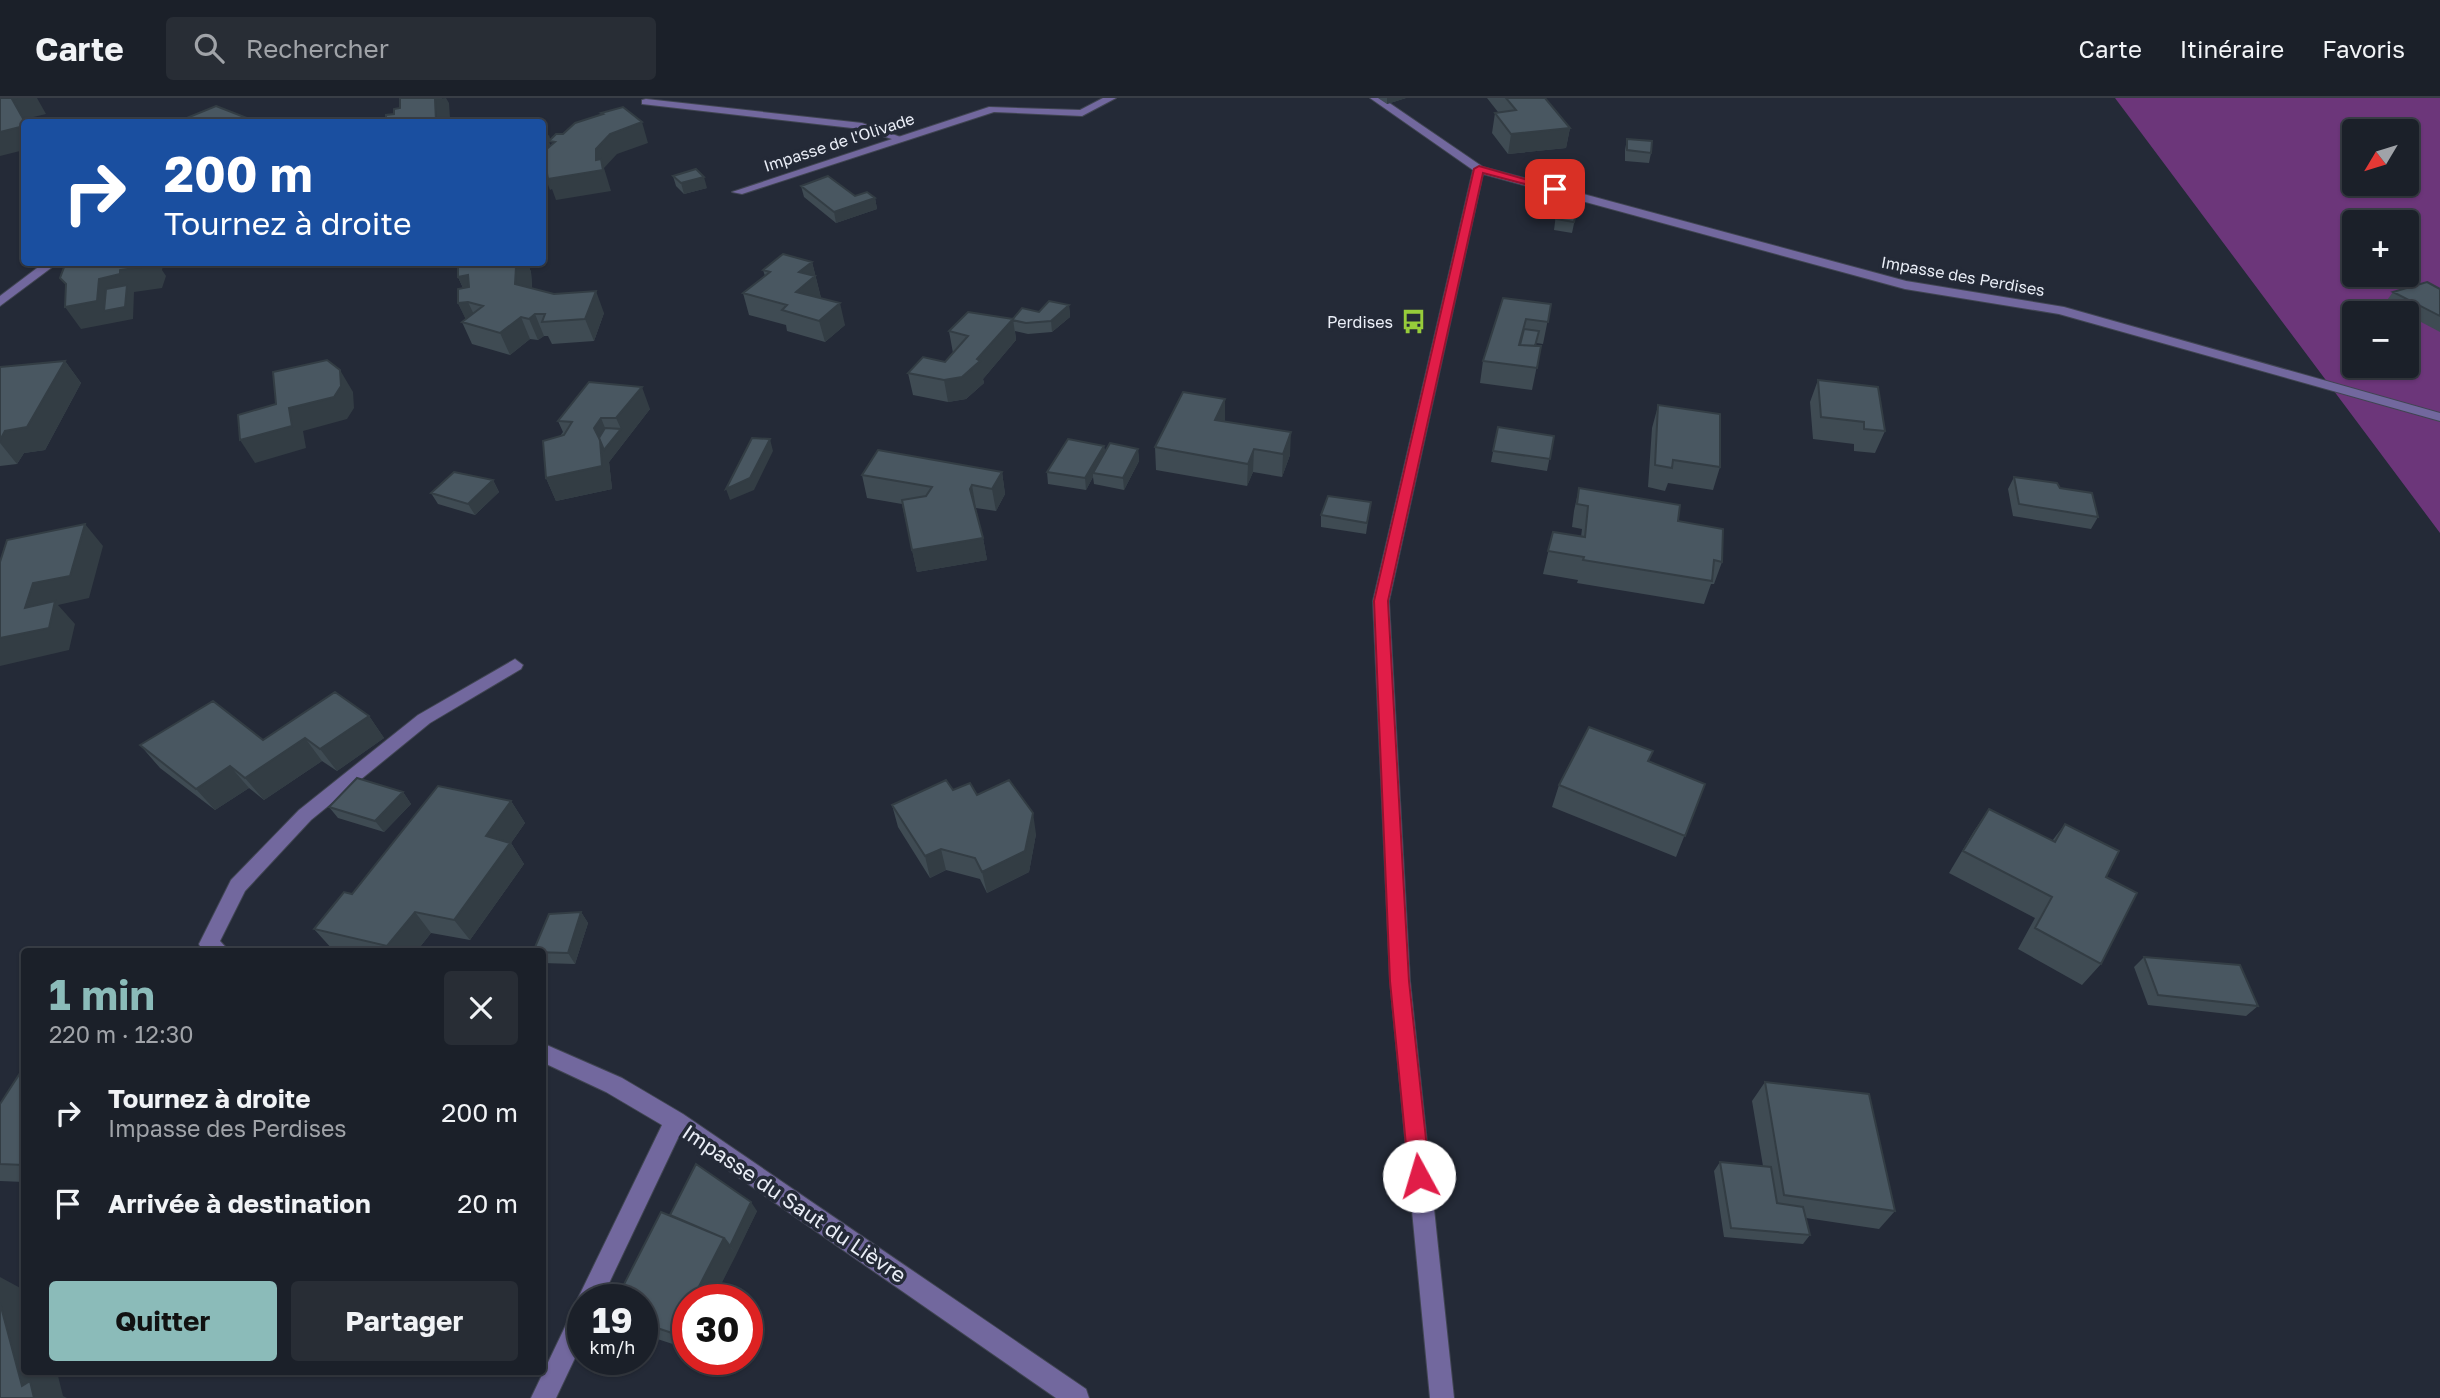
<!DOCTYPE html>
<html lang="fr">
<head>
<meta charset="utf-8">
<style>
	body { margin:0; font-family:"Golos Text",sans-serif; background:#282d35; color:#f1f3f6; height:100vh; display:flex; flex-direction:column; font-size:26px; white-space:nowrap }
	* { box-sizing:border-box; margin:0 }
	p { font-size:23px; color:#a0a3a8 }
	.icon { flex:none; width:38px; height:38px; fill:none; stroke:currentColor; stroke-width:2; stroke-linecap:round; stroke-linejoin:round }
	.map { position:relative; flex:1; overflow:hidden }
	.details { position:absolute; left:21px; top:850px; width:525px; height:427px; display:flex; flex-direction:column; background:#1b2029; border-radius:7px; box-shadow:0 2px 5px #0004,0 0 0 2px #393e46 }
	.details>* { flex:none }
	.banner { position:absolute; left:21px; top:21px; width:525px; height:147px; border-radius:7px; box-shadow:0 2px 5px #0004,0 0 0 2px #393e46; background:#1a4fa0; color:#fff; overflow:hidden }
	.needle { width:46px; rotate:232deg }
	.fabs { position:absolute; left:2342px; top:21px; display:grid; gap:14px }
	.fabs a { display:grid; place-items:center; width:77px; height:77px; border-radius:7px; background:#1b2029; box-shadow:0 2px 5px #0004,0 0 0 2px #393e46; font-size:35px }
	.speed { position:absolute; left:567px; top:1186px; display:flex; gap:14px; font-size:35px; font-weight:700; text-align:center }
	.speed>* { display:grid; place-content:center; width:91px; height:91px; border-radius:50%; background:#1b2029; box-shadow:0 2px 5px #0004,0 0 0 2px #393e46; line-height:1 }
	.speed small { font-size:18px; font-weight:400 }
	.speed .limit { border:10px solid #d22; background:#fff; color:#111 }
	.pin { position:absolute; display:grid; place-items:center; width:60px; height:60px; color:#fff; margin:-30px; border-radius:14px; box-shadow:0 4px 10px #0006 }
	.me { position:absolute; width:77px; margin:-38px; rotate:354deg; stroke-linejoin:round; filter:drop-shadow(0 0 5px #0008) }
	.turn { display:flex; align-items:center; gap:24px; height:147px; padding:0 28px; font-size:32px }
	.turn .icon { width:91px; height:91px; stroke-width:2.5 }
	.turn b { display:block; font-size:49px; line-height:60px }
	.round { display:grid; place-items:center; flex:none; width:74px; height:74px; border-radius:7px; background:#282d35 }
	.head { display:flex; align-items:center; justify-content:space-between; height:119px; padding:0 28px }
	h1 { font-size:42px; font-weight:700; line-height:52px; color:#8bbbb9 }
	.button { display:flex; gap:14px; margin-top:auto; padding:14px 28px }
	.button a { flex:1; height:80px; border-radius:7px; background:#8bbbb9; color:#111; font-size:28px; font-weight:700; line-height:80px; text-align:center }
	.button a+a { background:#282d35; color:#f1f3f6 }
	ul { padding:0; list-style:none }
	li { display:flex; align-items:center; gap:21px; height:91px; padding:0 28px }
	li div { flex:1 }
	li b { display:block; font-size:26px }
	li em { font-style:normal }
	header { display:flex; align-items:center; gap:42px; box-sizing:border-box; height:98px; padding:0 35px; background:#1b2029; border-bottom:2px solid #393e46 }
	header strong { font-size:33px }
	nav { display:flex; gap:38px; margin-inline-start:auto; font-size:24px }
	.search { width:490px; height:63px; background:#282d35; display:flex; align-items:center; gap:18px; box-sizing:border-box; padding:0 24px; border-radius:7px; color:#a0a3a8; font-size:26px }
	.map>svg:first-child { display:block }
	.forest { fill:#6c367a; fill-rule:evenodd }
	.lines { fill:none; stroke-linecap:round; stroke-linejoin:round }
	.lane-casing { stroke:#404552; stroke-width:2 }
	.street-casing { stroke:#404552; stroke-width:2 }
	.lane { fill:#72689e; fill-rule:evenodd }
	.street { fill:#72689e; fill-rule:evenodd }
	.wall { fill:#3f4b53 }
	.shaded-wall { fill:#333d44 }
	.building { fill:#495761; stroke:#333d44; stroke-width:2 }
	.route { fill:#e11d48; stroke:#92132f; stroke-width:2 }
	.labels { text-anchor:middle; stroke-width:7; stroke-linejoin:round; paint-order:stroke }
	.far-street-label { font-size:16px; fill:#eaeef7; stroke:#242a37 }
	.far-poi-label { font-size:16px; fill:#eaeef7; stroke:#242a37; text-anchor:end }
	.near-street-label { font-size:21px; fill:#eaeef7; stroke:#242a37 }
</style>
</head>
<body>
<header>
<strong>Carte</strong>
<div class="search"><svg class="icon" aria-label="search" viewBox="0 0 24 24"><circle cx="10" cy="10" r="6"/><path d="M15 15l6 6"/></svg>Rechercher</div>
<nav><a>Carte</a><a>Itinéraire</a><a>Favoris</a></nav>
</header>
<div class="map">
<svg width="2440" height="1300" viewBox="0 0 2440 1300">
	<rect width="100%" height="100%" fill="#242a37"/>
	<path class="forest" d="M 2115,0 L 2440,0 L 2440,435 L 2142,36 ZM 2354,33 L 2406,33 L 2406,86 L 2354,86 ZM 2354,124 L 2406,124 L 2406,177 L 2354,177 ZM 2354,215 L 2406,215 L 2406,268 L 2354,268 Z"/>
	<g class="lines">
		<defs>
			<path id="lane" d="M 646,1 L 862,25 L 906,41 L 901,44 L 861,31 L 642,6 L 642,2 Z
				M 45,164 L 59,164 L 0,208 L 0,198 Z"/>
			<path id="street" d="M 1103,0 L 1116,0 L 1082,18 L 994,14 L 742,96 L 732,94 L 989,9 L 1080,12 Z
				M 1370,0 L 1382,0 L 1483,69 L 1906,183 L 2064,209 L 2440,315 L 2440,323 L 2059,216 L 1905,191 L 1483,76 L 1389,503 L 1410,883 L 1454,1300 L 1430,1300 L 1390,883 L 1373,503 L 1473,72 Z
				M 515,561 L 523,567 L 521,571 L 430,625 L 311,722 L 245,793 L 220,843 L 230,854 L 202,852 L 199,846 L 231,782 L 299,712 L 418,617 Z
				M 542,945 L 622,980 L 683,1016 L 1086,1291 L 1089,1300 L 1056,1300 L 679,1038 L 601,1202 L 583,1202 L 583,1243 L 556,1300 L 531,1300 L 575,1208 L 579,1206 L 577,1202 L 581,1194 L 662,1027 L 606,994 L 542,964 Z"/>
		</defs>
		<use href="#lane" class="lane-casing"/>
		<use href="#street" class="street-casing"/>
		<use href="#lane" class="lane"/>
		<use href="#street" class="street"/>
	</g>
	<path class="wall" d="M 1378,0 L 1406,0 L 1387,6 Z
		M 1487,0 L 1545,0 L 1570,30 L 1566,50 L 1508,56 L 1492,35 L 1495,15 L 1498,14 Z
		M 1627,41 L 1651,55 L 1649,65 L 1625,63 L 1625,52 Z
		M 673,78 L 707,90 L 684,96 L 676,88 Z
		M 801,88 L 855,98 L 875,100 L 877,111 L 836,125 L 804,99 Z
		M 1559,93 L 1580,97 L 1572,135 L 1554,132 Z
		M 458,164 L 527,164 L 531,174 L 532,190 L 531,190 L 604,215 L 594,243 L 552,246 L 548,238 L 544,238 L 538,242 L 530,241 L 510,257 L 472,246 L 462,224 L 466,221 L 458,205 L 463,190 L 458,179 Z
		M 812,164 L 821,200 L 845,227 L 825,244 L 787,233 L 786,227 L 749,217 L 743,195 L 765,178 L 763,172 Z
		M 2440,191 L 2440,234 L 2385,205 L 2393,194 Z
		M 1503,200 L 1551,206 L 1543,246 L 1536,245 L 1536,248 L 1541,248 L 1532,292 L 1480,285 L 1483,263 Z
		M 1069,207 L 1070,219 L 1052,234 L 1028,236 L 1015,233 L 1016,242 L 983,281 L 984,285 L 966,301 L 948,304 L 913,297 L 908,275 L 945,264 L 953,255 L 949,233 L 1012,220 Z
		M 65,263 L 81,285 L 45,352 L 24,355 L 17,366 L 0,368 L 0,269 Z
		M 1818,282 L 1885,333 L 1875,355 L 1854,353 L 1854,346 L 1813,341 L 1810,304 Z
		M 1658,308 L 1720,369 L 1713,392 L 1668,385 L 1665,393 L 1648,389 L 1652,330 Z
		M 650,311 L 609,364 L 612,391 L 556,403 L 546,380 L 560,338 L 563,334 L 558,323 Z
		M 1225,323 L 1290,357 L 1282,379 L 1253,374 L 1247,388 L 1156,372 L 1155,349 Z
		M 1498,329 L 1554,338 L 1547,373 L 1491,364 Z
		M 1104,348 L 1105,354 L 1138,351 L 1139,363 L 1124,392 L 1094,386 L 1093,379 L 1086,392 L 1048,386 L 1047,374 Z
		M 1002,374 L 1005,396 L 996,413 L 976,410 L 976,411 L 983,440 L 987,462 L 917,474 L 902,406 L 867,400 L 862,377 Z
		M 2014,379 L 2060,390 L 2098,419 L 2091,431 L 2013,418 L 2008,391 Z
		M 493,382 L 499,394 L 475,417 L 438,406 L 431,395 Z
		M 1579,390 L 1678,423 L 1722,464 L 1714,486 L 1711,486 L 1704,506 L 1577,485 L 1578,482 L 1543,476 L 1553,434 L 1581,439 L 1582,431 L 1572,429 L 1574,413 Z
		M 1369,416 L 1366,436 L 1321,429 L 1321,417 Z
		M 369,618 L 384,640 L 337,673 L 322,663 L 264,702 L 249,690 L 215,712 L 160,670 L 140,647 L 263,642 Z
		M 1649,663 L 1705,686 L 1676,759 L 1552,709 L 1559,687 Z
		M 953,692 L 977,697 L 1036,736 L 1029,774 L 987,795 L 980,781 L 946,772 L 930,780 L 898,729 L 892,707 Z
		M 403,694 L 411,706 L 384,734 L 338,720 L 329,709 Z
		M 511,703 L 525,725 L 511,745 L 524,766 L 470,842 L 431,835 L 416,854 L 342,854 L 333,852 L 314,831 L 352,796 Z
		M 1989,711 L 2052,743 L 2065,726 L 2106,779 L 2101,866 L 2082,887 L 2018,851 L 2035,820 L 1949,775 L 1974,733 Z
		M 581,814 L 588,825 L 575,866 L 542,865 L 542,854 Z
		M 2144,859 L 2258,908 L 2246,918 L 2148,907 L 2134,869 Z
		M 24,969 L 24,1084 L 0,1083 L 0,1006 Z
		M 1765,984 L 1895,1113 L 1879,1131 L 1806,1120 L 1810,1137 L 1803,1146 L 1724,1139 L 1714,1073 L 1720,1064 L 1763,1068 L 1752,1003 Z
		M 757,1113 L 713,1202 L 688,1202 L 688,1251 L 642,1236 L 642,1202 L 670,1117 Z"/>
	<path class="shaded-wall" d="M 17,0 L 37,0 L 46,16 L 25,21 L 27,24 L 25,24 L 12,1 Z
		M 446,0 L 449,5 L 450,20 L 443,21 L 443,24 L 437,24 L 435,1 Z
		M 1387,0 L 1406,0 L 1387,6 Z
		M 642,24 L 648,45 L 617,56 L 604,70 L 611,93 L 556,102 L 552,91 L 550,92 L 542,71 L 596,62 L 596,51 L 610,36 Z
		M 24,28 L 24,52 L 0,58 L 0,34 Z
		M 1570,30 L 1566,50 L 1508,56 L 1511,36 Z
		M 549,37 L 551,44 L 549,43 L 551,49 L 542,53 L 542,40 Z
		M 704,79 L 707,90 L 684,96 L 681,85 Z
		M 875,100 L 877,111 L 836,125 L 834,114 Z
		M 149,164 L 164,164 L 162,172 L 166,178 L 162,190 L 134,194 L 133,221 L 81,231 L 65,209 L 99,181 L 120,172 Z
		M 523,164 L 527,164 L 531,174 L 532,190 L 525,191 L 515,186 L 516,169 Z
		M 812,164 L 821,200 L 796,194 L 799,174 Z
		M 468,177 L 468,201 L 458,179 Z
		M 596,193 L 604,215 L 594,243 L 585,221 Z
		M 468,204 L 478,225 L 468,226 L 458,205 Z
		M 840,205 L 845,227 L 825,244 L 819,223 Z
		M 1069,207 L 1070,219 L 1052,234 L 1051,223 Z
		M 535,216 L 544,238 L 538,242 L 529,221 Z
		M 521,219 L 530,241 L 510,257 L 500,235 Z
		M 1013,221 L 1016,242 L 983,281 L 984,285 L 966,301 L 948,304 L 944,282 L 977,261 Z
		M 65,263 L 81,285 L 45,352 L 24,355 L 17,366 L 0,345 L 0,342 L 5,333 Z
		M 340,272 L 353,294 L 354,310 L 347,321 L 303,333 L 306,350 L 255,365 L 240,342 Z
		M 642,289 L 650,311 L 609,364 L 604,352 L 621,331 L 616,320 Z
		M 1225,301 L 1225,323 L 1215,322 Z
		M 601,320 L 610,342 L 604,351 L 609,364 L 612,391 L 556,403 L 546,380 L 594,330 Z
		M 1291,334 L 1290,357 L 1282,379 L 1283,356 Z
		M 770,341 L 773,353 L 754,392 L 730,402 L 726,391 Z
		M 1104,348 L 1105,359 L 1093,375 L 1093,379 L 1086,392 L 1085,380 Z
		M 1138,351 L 1139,363 L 1124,392 L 1123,380 Z
		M 1254,351 L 1253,374 L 1247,388 L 1248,366 Z
		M 1002,374 L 1005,396 L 996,413 L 992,391 Z
		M 493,382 L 499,394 L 475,417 L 468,406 Z
		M 972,387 L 976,410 L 974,413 L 970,391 Z
		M 85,426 L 103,448 L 89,500 L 58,507 L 75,526 L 69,552 L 0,568 L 0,540 L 33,485 Z
		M 983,440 L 987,462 L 917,474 L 912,452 Z
		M 369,618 L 384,640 L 337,673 L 320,651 Z
		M 305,640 L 322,663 L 264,702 L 245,680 Z
		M 230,668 L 249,690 L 215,712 L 196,691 Z
		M 403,694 L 411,706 L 384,734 L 375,723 Z
		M 511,703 L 525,725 L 511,745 L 524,766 L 470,842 L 454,822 L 486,738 Z
		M 1033,715 L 1036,736 L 1029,774 L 987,795 L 982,774 Z
		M 941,751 L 946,772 L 930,780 L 925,758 Z
		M 415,814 L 431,835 L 416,854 L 392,854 L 387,848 Z
		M 581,814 L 588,825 L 575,866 L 568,855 Z
		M 751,1104 L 757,1113 L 736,1157 L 730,1148 Z
		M 724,1140 L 736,1157 L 713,1202 L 692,1202 Z
		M 0,1179 L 24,1192 L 24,1274 L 57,1274 L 63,1298 L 67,1300 L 34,1300 L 22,1288 L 0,1205 Z
		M 688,1211 L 688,1250 L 675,1236 Z"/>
	<path class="building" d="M 0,0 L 17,0 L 12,1 L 25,24 L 24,28 L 0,34 Z
		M 400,0 L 442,0 L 435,1 L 436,23 L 439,24 L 386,24 L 386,17 L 394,16 L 394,11 L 400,10 Z
		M 1506,0 L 1545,0 L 1570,30 L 1511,36 L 1495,15 L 1516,12 Z
		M 216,8 L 257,24 L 177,24 Z
		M 623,9 L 642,24 L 610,36 L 596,51 L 596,62 L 601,61 L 603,72 L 548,81 L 546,70 L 542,71 L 542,55 L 555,44 L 549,43 L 556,36 L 563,36 L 575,25 L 603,16 L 601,15 Z
		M 1627,41 L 1652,43 L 1651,55 L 1627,52 Z
		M 696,71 L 704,79 L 681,85 L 673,78 Z
		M 828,78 L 855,98 L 867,94 L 875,100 L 834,114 L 801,88 Z
		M 1559,93 L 1580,97 L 1574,124 L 1556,121 Z
		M 783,156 L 812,164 L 799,174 L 815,178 L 796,194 L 840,205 L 819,223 L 782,212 L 787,207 L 743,195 L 770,174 L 763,172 Z
		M 66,164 L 149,164 L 148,168 L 120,172 L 120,176 L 99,181 L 97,203 L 65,209 L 66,186 L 60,180 Z
		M 458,164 L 523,164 L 523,168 L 516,169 L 515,186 L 554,196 L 596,193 L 585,221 L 542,224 L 545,216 L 535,216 L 529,221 L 521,219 L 500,235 L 462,224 L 483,208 L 468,204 L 458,205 L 458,191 L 469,189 L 468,177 L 458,179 Z
		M 2427,184 L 2440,191 L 2440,218 L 2393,194 Z
		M 127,187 L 125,209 L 104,213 L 106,191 Z
		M 1503,200 L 1551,206 L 1548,224 L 1526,221 L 1519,247 L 1541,248 L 1537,270 L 1483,263 Z
		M 1049,203 L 1069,207 L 1051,223 L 1026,225 L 1012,222 L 1022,210 L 1039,214 Z
		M 968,214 L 1013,221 L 977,261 L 980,263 L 962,279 L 944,282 L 908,275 L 923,259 L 945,264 L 968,238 L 949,233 Z
		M 1524,231 L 1539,233 L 1535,248 L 1520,247 Z
		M 327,262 L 340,272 L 341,288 L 334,299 L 289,310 L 292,328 L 240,342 L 238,317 L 276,306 L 273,274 Z
		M 65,263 L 27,329 L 5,333 L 0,342 L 0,269 Z
		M 1818,282 L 1878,289 L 1885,333 L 1864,331 L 1864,324 L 1821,319 Z
		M 589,284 L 642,289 L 616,320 L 601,320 L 594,330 L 600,342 L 602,368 L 546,380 L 543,343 L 564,337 L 572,324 L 558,323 Z
		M 1183,294 L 1225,301 L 1215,322 L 1291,334 L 1283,356 L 1254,351 L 1248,366 L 1155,349 Z
		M 1658,307 L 1720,316 L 1720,369 L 1673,362 L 1672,370 L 1655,367 Z
		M 1498,329 L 1554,338 L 1550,361 L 1493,353 Z
		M 605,330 L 621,331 L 604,352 L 599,340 Z
		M 752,340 L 770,341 L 750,380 L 726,391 Z
		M 1068,341 L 1104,348 L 1085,380 L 1047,374 Z
		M 1110,345 L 1138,351 L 1123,380 L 1093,375 Z
		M 878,352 L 1002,374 L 992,391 L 972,387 L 970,391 L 983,440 L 912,452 L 902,402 L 926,398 L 932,389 L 862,377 Z
		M 454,374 L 493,382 L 468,406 L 431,395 Z
		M 2014,379 L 2057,385 L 2060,390 L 2092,395 L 2098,419 L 2019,406 Z
		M 1579,390 L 1680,407 L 1678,423 L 1723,431 L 1722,464 L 1714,462 L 1712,483 L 1583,462 L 1584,459 L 1548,453 L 1553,434 L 1585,439 L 1588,408 L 1577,406 Z
		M 1328,398 L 1371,404 L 1367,425 L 1321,417 Z
		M 85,426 L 70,478 L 33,485 L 25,510 L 55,503 L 49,530 L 0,540 L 0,464 L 7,442 Z
		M 335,594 L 369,618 L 320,651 L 305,640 L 245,680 L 230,668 L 196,691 L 140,647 L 213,603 L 263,642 Z
		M 1589,629 L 1653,653 L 1648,663 L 1705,686 L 1685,738 L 1559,687 Z
		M 357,680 L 403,694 L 375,723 L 329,709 Z
		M 946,682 L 953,692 L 970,685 L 977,697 L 1009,682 L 1033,715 L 1025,753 L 982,774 L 975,760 L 941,751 L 925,758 L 892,707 Z
		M 438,688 L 511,703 L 486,738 L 510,745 L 454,822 L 415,814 L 387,848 L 314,831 L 344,794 L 352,796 Z
		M 1989,711 L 2055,744 L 2065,726 L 2119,753 L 2106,779 L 2137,795 L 2101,866 L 2035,830 L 2052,799 L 1963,753 Z
		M 581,814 L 568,855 L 533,854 L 549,816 Z
		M 2144,859 L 2240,867 L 2258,908 L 2158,897 Z
		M 24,969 L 24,1067 L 0,1066 L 0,1006 Z
		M 1765,984 L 1869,996 L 1895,1113 L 1784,1097 Z
		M 1720,1064 L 1771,1069 L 1777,1105 L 1803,1109 L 1810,1137 L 1731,1130 Z
		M 696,1066 L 751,1104 L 730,1148 L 724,1140 L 670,1117 Z
		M 661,1114 L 724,1140 L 692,1202 L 688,1202 L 688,1211 L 675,1236 L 642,1225 L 642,1202 L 616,1202 Z
		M 0,1205 L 22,1288 L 30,1283 L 34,1300 L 0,1300 Z"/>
	<path class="route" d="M 1479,68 L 1560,91 L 1555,94 L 1483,75 L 1388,503 L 1409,883 L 1430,1078 L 1427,1085 L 1419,1087 L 1412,1085 L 1409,1078 L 1390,883 L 1374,503 L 1474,71 Z"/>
	<defs>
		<symbol id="bus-bare" viewBox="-9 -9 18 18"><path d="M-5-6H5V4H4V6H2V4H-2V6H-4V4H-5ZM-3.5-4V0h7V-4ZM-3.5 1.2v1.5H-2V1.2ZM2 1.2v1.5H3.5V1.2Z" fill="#96cc3a" stroke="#242a37" stroke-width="2.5" paint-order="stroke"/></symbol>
	</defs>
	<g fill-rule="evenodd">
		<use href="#bus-bare" x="1396" y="206" width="35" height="35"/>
	</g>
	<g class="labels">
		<g class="far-street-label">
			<text transform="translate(839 44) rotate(-18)" y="6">Impasse de l'Olivade</text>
			<text transform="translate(1963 178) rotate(10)" y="6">Impasse des Perdises</text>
		</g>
		<g class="far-poi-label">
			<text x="1393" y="230">Perdises</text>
		</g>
		<g class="near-street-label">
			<text transform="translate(794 1106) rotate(34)" y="7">Impasse du Saut du Lièvre</text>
		</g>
	</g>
</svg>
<div class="fabs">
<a><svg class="needle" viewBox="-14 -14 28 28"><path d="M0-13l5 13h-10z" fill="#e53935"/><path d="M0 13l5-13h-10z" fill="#a0a3a8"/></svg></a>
<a>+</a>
<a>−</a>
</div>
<div class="speed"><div>19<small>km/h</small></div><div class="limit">30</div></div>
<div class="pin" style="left:1555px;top:91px;background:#d93025"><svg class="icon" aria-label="arrive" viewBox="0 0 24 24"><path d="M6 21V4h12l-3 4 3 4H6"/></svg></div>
<svg class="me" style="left:1419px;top:1078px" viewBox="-20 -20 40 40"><circle r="19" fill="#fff"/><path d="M0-13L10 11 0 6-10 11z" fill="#e11d48"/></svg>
<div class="banner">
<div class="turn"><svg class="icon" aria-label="right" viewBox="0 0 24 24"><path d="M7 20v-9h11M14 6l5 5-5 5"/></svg><div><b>200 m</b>Tournez à droite</div></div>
</div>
<section class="details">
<div class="head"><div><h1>1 min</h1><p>220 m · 12:30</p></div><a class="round"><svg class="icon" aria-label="close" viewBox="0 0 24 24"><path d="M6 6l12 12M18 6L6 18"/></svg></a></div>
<ul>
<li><svg class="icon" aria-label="right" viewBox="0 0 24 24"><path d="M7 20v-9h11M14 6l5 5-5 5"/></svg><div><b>Tournez à droite</b><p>Impasse des Perdises</p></div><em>200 m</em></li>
<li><svg class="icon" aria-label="arrive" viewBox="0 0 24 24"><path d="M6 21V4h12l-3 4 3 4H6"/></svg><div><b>Arrivée à destination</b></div><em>20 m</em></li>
</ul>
<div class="button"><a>Quitter</a><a>Partager</a></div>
</section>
</div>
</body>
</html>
